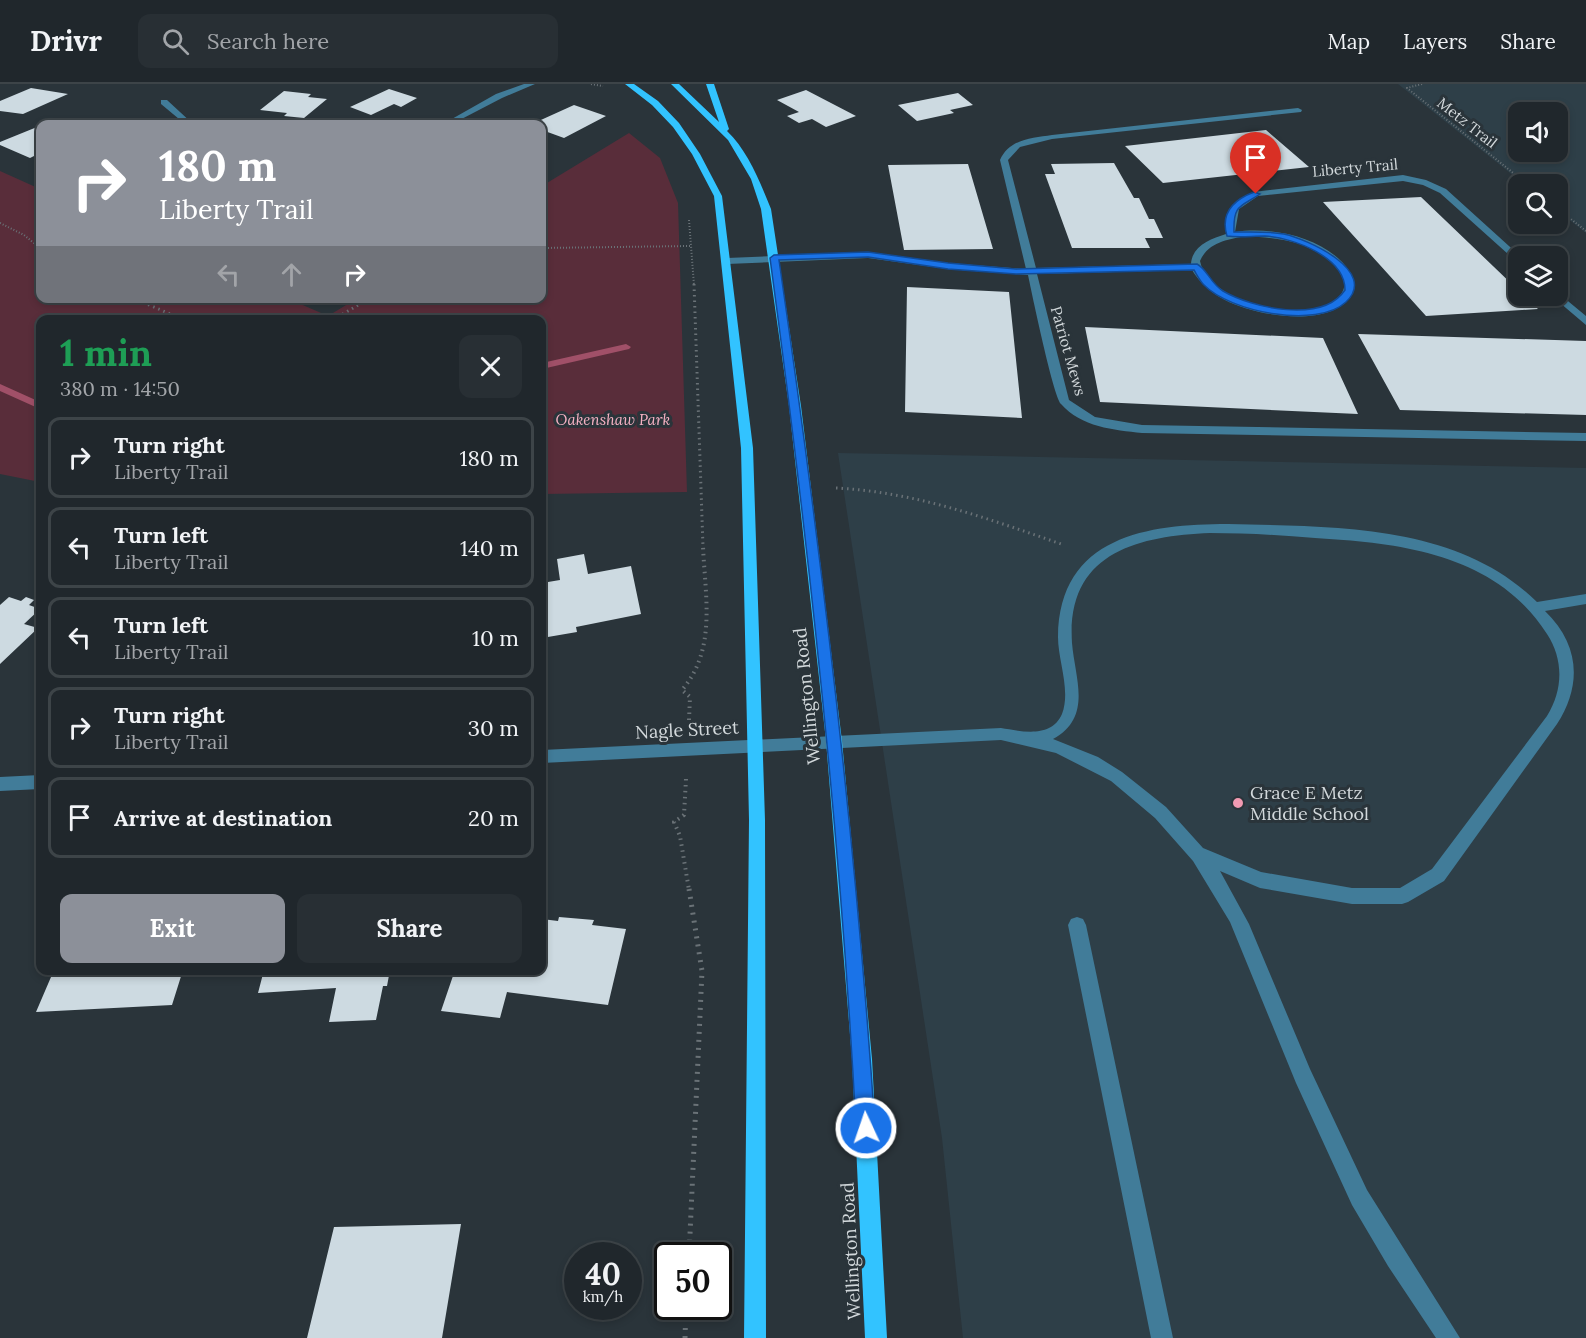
<!DOCTYPE html>
<html lang="en">
<head>
<meta charset="utf-8">
<style>
	body { margin:0; font-family:Lora,serif; background:#282f34; color:#f1f3f6; height:100vh; display:flex; flex-direction:column; font-size:22px; white-space:nowrap }
	* { box-sizing:border-box; margin:0 }
	p { font-size:20px; color:#a2a5a9 }
	.icon { flex:none; width:33px; height:33px; fill:none; stroke:currentColor; stroke-width:2; stroke-linecap:round; stroke-linejoin:round }
	.map { position:relative; flex:1; overflow:hidden }
	.side { position:absolute; left:36px; top:231px; width:510px; height:660px; display:flex; flex-direction:column; background:#20272c; border-radius:12px; box-shadow:0 3px 9px #0003,0 0 0 2px #3d4448 }
	.side>* { flex:none }
	.hud { position:absolute; left:36px; top:36px; width:510px; height:183px; border-radius:12px; box-shadow:0 3px 9px #0003,0 0 0 2px #3d4448; background:#8c9099; color:#fff; overflow:hidden }
	.buttons { position:absolute; left:1508px; top:18px; display:grid; gap:12px }
	.buttons a { display:grid; place-items:center; width:60px; height:60px; border-radius:12px; background:#20272c; box-shadow:0 3px 9px #0003,0 0 0 2px #3d4448; font-size:30px }
	.speed { position:absolute; left:564px; top:1158px; display:flex; gap:12px; font-size:30px; font-weight:700; text-align:center }
	.speed>* { display:grid; place-content:center; width:78px; height:78px; border-radius:50%; background:#20272c; box-shadow:0 3px 9px #0003,0 0 0 2px #3d4448; line-height:1 }
	.speed small { font-size:15px; font-weight:400 }
	.speed .limit { border:3px solid #111; border-radius:9px; background:#fff; color:#111 }
	.pin { position:absolute; display:grid; place-items:center; width:51px; height:51px; color:#fff; margin:-62px -26px; border-radius:50% 50% 50% 0; rotate:-45deg; box-shadow:0 0 6px #0007 }
	.pin .icon { rotate:45deg }
	.me { position:absolute; width:66px; margin:-33px; rotate:357deg; stroke-linejoin:round; filter:drop-shadow(0 0 4px #0008) }
	.turn { display:flex; align-items:center; gap:21px; height:126px; padding:0 24px; font-size:27px }
	.turn .icon { width:78px; height:78px; stroke-width:2.5 }
	.turn b { display:block; font-size:42px; line-height:51px }
	.lanes { display:flex; align-items:center; height:57px; padding:0 24px; background:#0003; justify-content:center; gap:30px; direction:ltr }
	.lanes .off { opacity:.35 }
	.round { display:grid; place-items:center; flex:none; width:63px; height:63px; border-radius:12px; background:#282f34 }
	.summary { display:flex; align-items:center; justify-content:space-between; height:102px; padding:0 24px }
	h1 { font-size:36px; font-weight:700; line-height:45px; color:#1e9e55 }
	.cta { display:flex; gap:12px; margin-top:auto; padding:12px 24px }
	.cta a { flex:1; height:69px; border-radius:12px; background:#8c9099; color:#fff; font-size:24px; font-weight:700; line-height:69px; text-align:center }
	.cta a+a { background:#282f34; color:#f1f3f6 }
	ul { padding:0; list-style:none }
	li { display:flex; align-items:center; gap:18px; height:81px; margin:0 12px 9px; padding:0 12px; border:3px solid #3d4448; border-radius:12px }
	li div { flex:1 }
	li b { display:block; font-size:22px }
	li em { font-style:normal }
	header { display:flex; align-items:center; gap:36px; box-sizing:border-box; height:84px; padding:0 30px; background:#20272c; border-bottom:2px solid #3d4448 }
	header strong { font-size:28px }
	nav { display:flex; gap:33px; margin-inline-start:auto; font-size:21px }
	.search { width:420px; height:54px; background:#282f34; display:flex; align-items:center; gap:15px; box-sizing:border-box; padding:0 21px; border-radius:12px; color:#a2a5a9; font-size:22px }
	.map>svg:first-child { display:block }
	.built { fill:#2e3f48; fill-rule:evenodd }
	.green { fill:#592d3a }
	.lines { fill:none; stroke-linecap:round; stroke-linejoin:round }
	.stream { fill:#a05068; fill-rule:evenodd }
	.building { fill:#cddae1 }
	.path-far3 { stroke:#6a7277; stroke-width:2; stroke-dasharray:1 2; stroke-linecap:butt }
	.path-far2 { stroke:#6a7277; stroke-width:3; stroke-dasharray:1.5 4; stroke-linecap:butt }
	.path-far1 { stroke:#6a7277; stroke-width:4; stroke-dasharray:1.5 4.5; stroke-linecap:butt }
	.path { stroke:#6a7277; stroke-width:5; stroke-dasharray:2 6; stroke-linecap:butt }
	.minor { fill:#417c99; fill-rule:evenodd }
	.major { fill:#32c3ff; fill-rule:evenodd }
	.route { fill:#1a73e8; stroke:#114b97; stroke-width:1.5 }
	.poi-dot { fill:#f19ab2; stroke:#2a343a; stroke-width:2 }
	.labels { text-anchor:middle; stroke-width:6; stroke-linejoin:round; paint-order:stroke }
	.far-street-label { font-size:15px; fill:#d2d8db; stroke:#2a343a }
	.far-park-label { font-size:15px; font-style:italic; fill:#f7b2c4; stroke:#2a343a }
	.street-label { font-size:18px; fill:#d2d8db; stroke:#2a343a }
	.poi-label { font-size:18px; fill:#d2d8db; stroke:#2a343a; text-anchor:start }
</style>
</head>
<body>
<header>
<strong>Drivr</strong>
<div class="search"><svg class="icon" aria-label="search" viewBox="0 0 24 24"><circle cx="10" cy="10" r="6"/><path d="M15 15l6 6"/></svg>Search here</div>
<nav><a>Map</a><a>Layers</a><a>Share</a></nav>
</header>
<div class="map">
<svg width="1586" height="1254" viewBox="0 0 1586 1254">
	<rect width="100%" height="100%" fill="#2a343a"/>
	<path class="built" d="M 1398,0 L 1586,0 L 1586,149 L 1557,126 L 1557,100 L 1524,100 ZM 1518,28 L 1557,28 L 1557,68 L 1518,68 Z
		M 838,369 L 1586,384 L 1586,1254 L 963,1254 L 942,1054 Z"/>
	<path class="green" d="M 629,49 L 660,74 L 678,119 L 687,408 L 542,410 L 542,236 L 40,236 L 40,398 L 0,390 L 0,87 L 40,105 L 40,214 L 289,215 L 328,232 L 356,215 L 542,214 L 542,102 Z"/>
	<g class="lines">
		<path class="stream" d="M 626,260 L 631,263 L 629,265 L 542,285 L 542,279 Z
			M 0,300 L 40,318 L 40,325 L 0,307 Z"/>
	</g>
	<path class="building" d="M 31,4 L 68,10 L 23,30 L 0,27 L 0,17 Z
		M 389,5 L 417,14 L 401,23 L 394,20 L 371,31 L 350,23 Z
		M 806,6 L 856,32 L 826,43 L 812,35 L 799,39 L 787,32 L 799,28 L 777,16 Z
		M 284,7 L 311,10 L 308,13 L 327,15 L 304,34 L 284,32 L 287,29 L 260,26 Z
		M 958,9 L 973,21 L 950,26 L 954,29 L 917,37 L 898,21 Z
		M 574,21 L 606,32 L 564,54 L 542,46 L 542,40 L 532,40 Z
		M 37,43 L 40,44 L 40,69 L 30,74 L 0,61 L 0,58 Z
		M 1266,46 L 1309,83 L 1163,99 L 1125,62 Z
		M 1114,79 L 1134,114 L 1139,114 L 1149,135 L 1154,135 L 1163,154 L 1145,154 L 1150,164 L 1072,164 L 1045,90 L 1055,90 L 1051,80 Z
		M 968,80 L 993,165 L 904,166 L 888,81 Z
		M 1421,113 L 1518,206 L 1518,212 L 1524,212 L 1538,225 L 1426,232 L 1323,118 Z
		M 907,203 L 1009,208 L 1022,334 L 905,328 Z
		M 1085,243 L 1323,254 L 1358,330 L 1100,318 Z
		M 1358,250 L 1586,257 L 1586,331 L 1400,326 Z
		M 584,470 L 588,490 L 631,482 L 641,530 L 576,543 L 577,548 L 542,554 L 542,499 L 560,496 L 557,475 Z
		M 9,513 L 21,517 L 26,513 L 34,516 L 29,521 L 40,525 L 24,540 L 38,544 L 0,580 L 0,521 Z
		M 559,833 L 594,836 L 592,841 L 626,845 L 608,921 L 507,908 L 500,934 L 441,927 L 455,886 L 542,886 L 542,835 L 558,837 Z
		M 54,886 L 183,886 L 172,921 L 36,928 Z
		M 264,886 L 390,886 L 387,902 L 383,902 L 376,936 L 329,938 L 336,904 L 258,909 Z
		M 461,1140 L 442,1254 L 307,1254 L 334,1143 Z"/>
	<g class="lines">
		<path class="path-far3" d="M 591,0 L 603,2
			M 1422,0 L 1407,4 L 1527,100
			M 1557,124 L 1586,147
			M 689,136 L 694,201
			M 0,139 L 24,151 L 40,164
			M 542,164 L 690,162"/>
		<path class="path-far2" d="M 694,200 L 703,463
			M 133,214 L 184,236
			M 333,236 L 370,214
			M 836,404 C 916,408 989,435 1064,461"/>
		<path class="path-far1" d="M 689,636 L 690,613 L 682,606 C 717,565 705,512 703,462
			M 686,695 L 684,731 L 674,738 L 680,752 L 689,806"/>
		<path class="path" d="M 689,805 L 702,887 L 689,1172
			M 685,1254 L 686,1222"/>
		<path class="minor" d="M 524,0 L 535,0 L 502,14 L 452,40 L 443,40 L 496,10 Z
			M 161,16 L 167,16 L 193,40 L 185,40 L 161,20 Z
			M 1298,24 L 1302,26 L 1301,28 L 1052,55 L 1020,63 L 1008,76 L 1036,184 L 1191,180 C 1192,162 1210,155 1226,150 C 1225,129 1233,117 1253,108 L 1403,91 L 1426,96 L 1446,105 L 1520,172 L 1518,179 L 1440,109 L 1423,101 L 1403,97 L 1258,112 L 1239,125 L 1235,148 C 1273,142 1328,154 1350,188 C 1354,194 1356,202 1353,209 C 1333,246 1255,232 1225,216 C 1211,209 1200,199 1192,186 L 1037,190 L 1069,316 L 1095,333 L 1142,341 L 1586,349 L 1586,357 L 1142,349 C 1114,346 1081,343 1061,320 C 1053,311 1032,210 1028,191 L 948,185 L 868,174 L 727,180 L 722,177 L 727,174 L 868,168 L 948,179 L 1026,185 L 1000,76 C 1009,55 1032,54 1052,51 ZM 1247,152 C 1278,154 1331,159 1343,193 C 1347,203 1342,211 1334,217 C 1302,240 1208,219 1200,177 C 1208,158 1229,155 1247,152 Z
			M 1557,208 L 1586,232 L 1586,241 L 1553,213 L 1552,212 L 1557,212 Z
			M 1228,440 C 1333,443 1457,439 1537,518 L 1586,510 L 1586,520 L 1545,527 C 1580,561 1582,601 1557,640 L 1444,797 L 1408,818 L 1402,820 L 1352,820 L 1260,804 L 1220,787 L 1249,840 L 1310,985 L 1367,1106 L 1460,1254 L 1436,1254 L 1388,1182 L 1352,1121 L 1296,999 L 1230,838 L 1193,777 L 1155,734 L 1111,697 L 1056,669 L 1001,656 L 542,679 L 542,666 L 1001,644 C 1021,647 1051,655 1062,630 C 1071,606 1058,577 1058,553 C 1059,452 1148,440 1228,440 ZM 1210,449 C 1245,449 1280,451 1315,454 C 1401,459 1496,470 1547,550 C 1564,576 1563,606 1547,632 L 1432,785 L 1400,804 L 1352,804 L 1261,788 L 1203,764 L 1166,723 L 1122,688 L 1098,673 L 1053,655 C 1093,633 1075,595 1072,559 C 1066,469 1137,452 1210,449 Z
			M 40,691 L 40,705 L 0,707 L 0,693 Z
			M 1077,833 L 1083,835 L 1086,841 L 1173,1254 L 1151,1254 L 1068,841 L 1071,835 Z"/>
		<path class="major" d="M 625,0 L 634,0 L 658,17 L 679,39 L 700,70 L 722,112 L 753,364 L 765,736 L 766,1254 L 744,1254 L 749,736 L 741,364 L 714,112 L 692,70 L 673,43 L 652,21 Z
			M 671,0 L 679,0 L 719,38 L 706,0 L 714,0 L 729,45 L 727,47 C 748,67 760,98 771,125 L 801,322 L 842,657 L 872,975 L 887,1254 L 865,1254 L 852,975 L 826,657 L 789,322 L 761,125 L 751,95 L 728,56 Z"/>
	</g>
	<path class="route" d="M 1254,108 L 1260,110 C 1241,123 1233,120 1234,148 C 1251,148 1267,147 1284,150 C 1307,155 1379,187 1346,218 C 1317,245 1230,228 1204,201 C 1200,197 1197,191 1194,186 L 1016,190 L 948,185 L 868,173 L 779,176 C 821,464 856,754 875,1044 L 872,1051 L 866,1054 L 859,1051 L 856,1044 C 841,753 809,462 770,174 L 774,171 L 868,168 L 948,179 L 1016,185 L 1197,180 C 1207,185 1211,200 1223,207 C 1252,224 1322,240 1345,206 C 1345,173 1294,154 1265,152 C 1252,152 1239,154 1227,152 C 1220,129 1233,116 1254,108 Z"/>
	<circle class="poi-dot" cx="1238" cy="719" r="6"/>
	<g class="labels">
		<g class="far-street-label">
			<text transform="translate(1467 39) rotate(38)" y="5">Metz Trail</text>
			<text transform="translate(1355 84) rotate(-5)" y="5">Liberty Trail</text>
			<text transform="translate(1068 267) rotate(74)" y="5">Patriot Mews</text>
		</g>
		<g class="far-park-label">
			<text x="613" y="341">Oakenshaw Park</text>
		</g>
		<g class="street-label">
			<text transform="translate(807 612) rotate(-96)" y="6">Wellington Road</text>
			<text transform="translate(687 646) rotate(-3)" y="6">Nagle Street</text>
			<text transform="translate(851 1167) rotate(-93)" y="6">Wellington Road</text>
		</g>
		<g class="poi-label">
			<text x="1250" y="715">Grace E Metz<tspan x="1250" dy="21">Middle School</tspan></text>
		</g>
	</g>
</svg>
<div class="buttons">
<a><svg class="icon" aria-label="sound" viewBox="0 0 24 24"><path d="M4 9h4l5-4v14l-5-4H4zM17 9q2 3 0 6"/></svg></a>
<a><svg class="icon" aria-label="search" viewBox="0 0 24 24"><circle cx="10" cy="10" r="6"/><path d="M15 15l6 6"/></svg></a>
<a><svg class="icon" aria-label="layers" viewBox="0 0 24 24"><path d="M12 4l9 5-9 5-9-5zM3 14l9 5 9-5"/></svg></a>
</div>
<div class="speed"><div>40<small>km/h</small></div><div class="limit">50</div></div>
<div class="pin" style="left:1256px;top:110px;background:#d93025"><svg class="icon" aria-label="arrive" viewBox="0 0 24 24"><path d="M6 21V4h12l-3 4 3 4H6"/></svg></div>
<svg class="me" style="left:866px;top:1044px" viewBox="-20 -20 40 40"><circle r="17" fill="#1a73e8" stroke="#fff" stroke-width="3"/><path d="M0-11L8 9 0 5-8 9z" fill="#fff"/></svg>
<div class="hud">
<div class="turn"><svg class="icon" aria-label="right" viewBox="0 0 24 24"><path d="M7 20v-9h11M14 6l5 5-5 5"/></svg><div><b>180 m</b>Liberty Trail</div></div>
<div class="lanes"><svg class="icon off" aria-label="left" viewBox="0 0 24 24"><path d="M17 20v-9H6M10 6l-5 5 5 5"/></svg><svg class="icon off" aria-label="ahead" viewBox="0 0 24 24"><path d="M12 20V5M6 11l6-6 6 6"/></svg><svg class="icon" aria-label="right" viewBox="0 0 24 24"><path d="M7 20v-9h11M14 6l5 5-5 5"/></svg></div>
</div>
<section class="side">
<div class="summary"><div><h1>1 min</h1><p>380 m · 14:50</p></div><a class="round"><svg class="icon" aria-label="close" viewBox="0 0 24 24"><path d="M6 6l12 12M18 6L6 18"/></svg></a></div>
<ul>
<li><svg class="icon" aria-label="right" viewBox="0 0 24 24"><path d="M7 20v-9h11M14 6l5 5-5 5"/></svg><div><b>Turn right</b><p>Liberty Trail</p></div><em>180 m</em></li>
<li><svg class="icon" aria-label="left" viewBox="0 0 24 24"><path d="M17 20v-9H6M10 6l-5 5 5 5"/></svg><div><b>Turn left</b><p>Liberty Trail</p></div><em>140 m</em></li>
<li><svg class="icon" aria-label="left" viewBox="0 0 24 24"><path d="M17 20v-9H6M10 6l-5 5 5 5"/></svg><div><b>Turn left</b><p>Liberty Trail</p></div><em>10 m</em></li>
<li><svg class="icon" aria-label="right" viewBox="0 0 24 24"><path d="M7 20v-9h11M14 6l5 5-5 5"/></svg><div><b>Turn right</b><p>Liberty Trail</p></div><em>30 m</em></li>
<li><svg class="icon" aria-label="arrive" viewBox="0 0 24 24"><path d="M6 21V4h12l-3 4 3 4H6"/></svg><div><b>Arrive at destination</b></div><em>20 m</em></li>
</ul>
<div class="cta"><a>Exit</a><a>Share</a></div>
</section>
</div>
</body>
</html>
